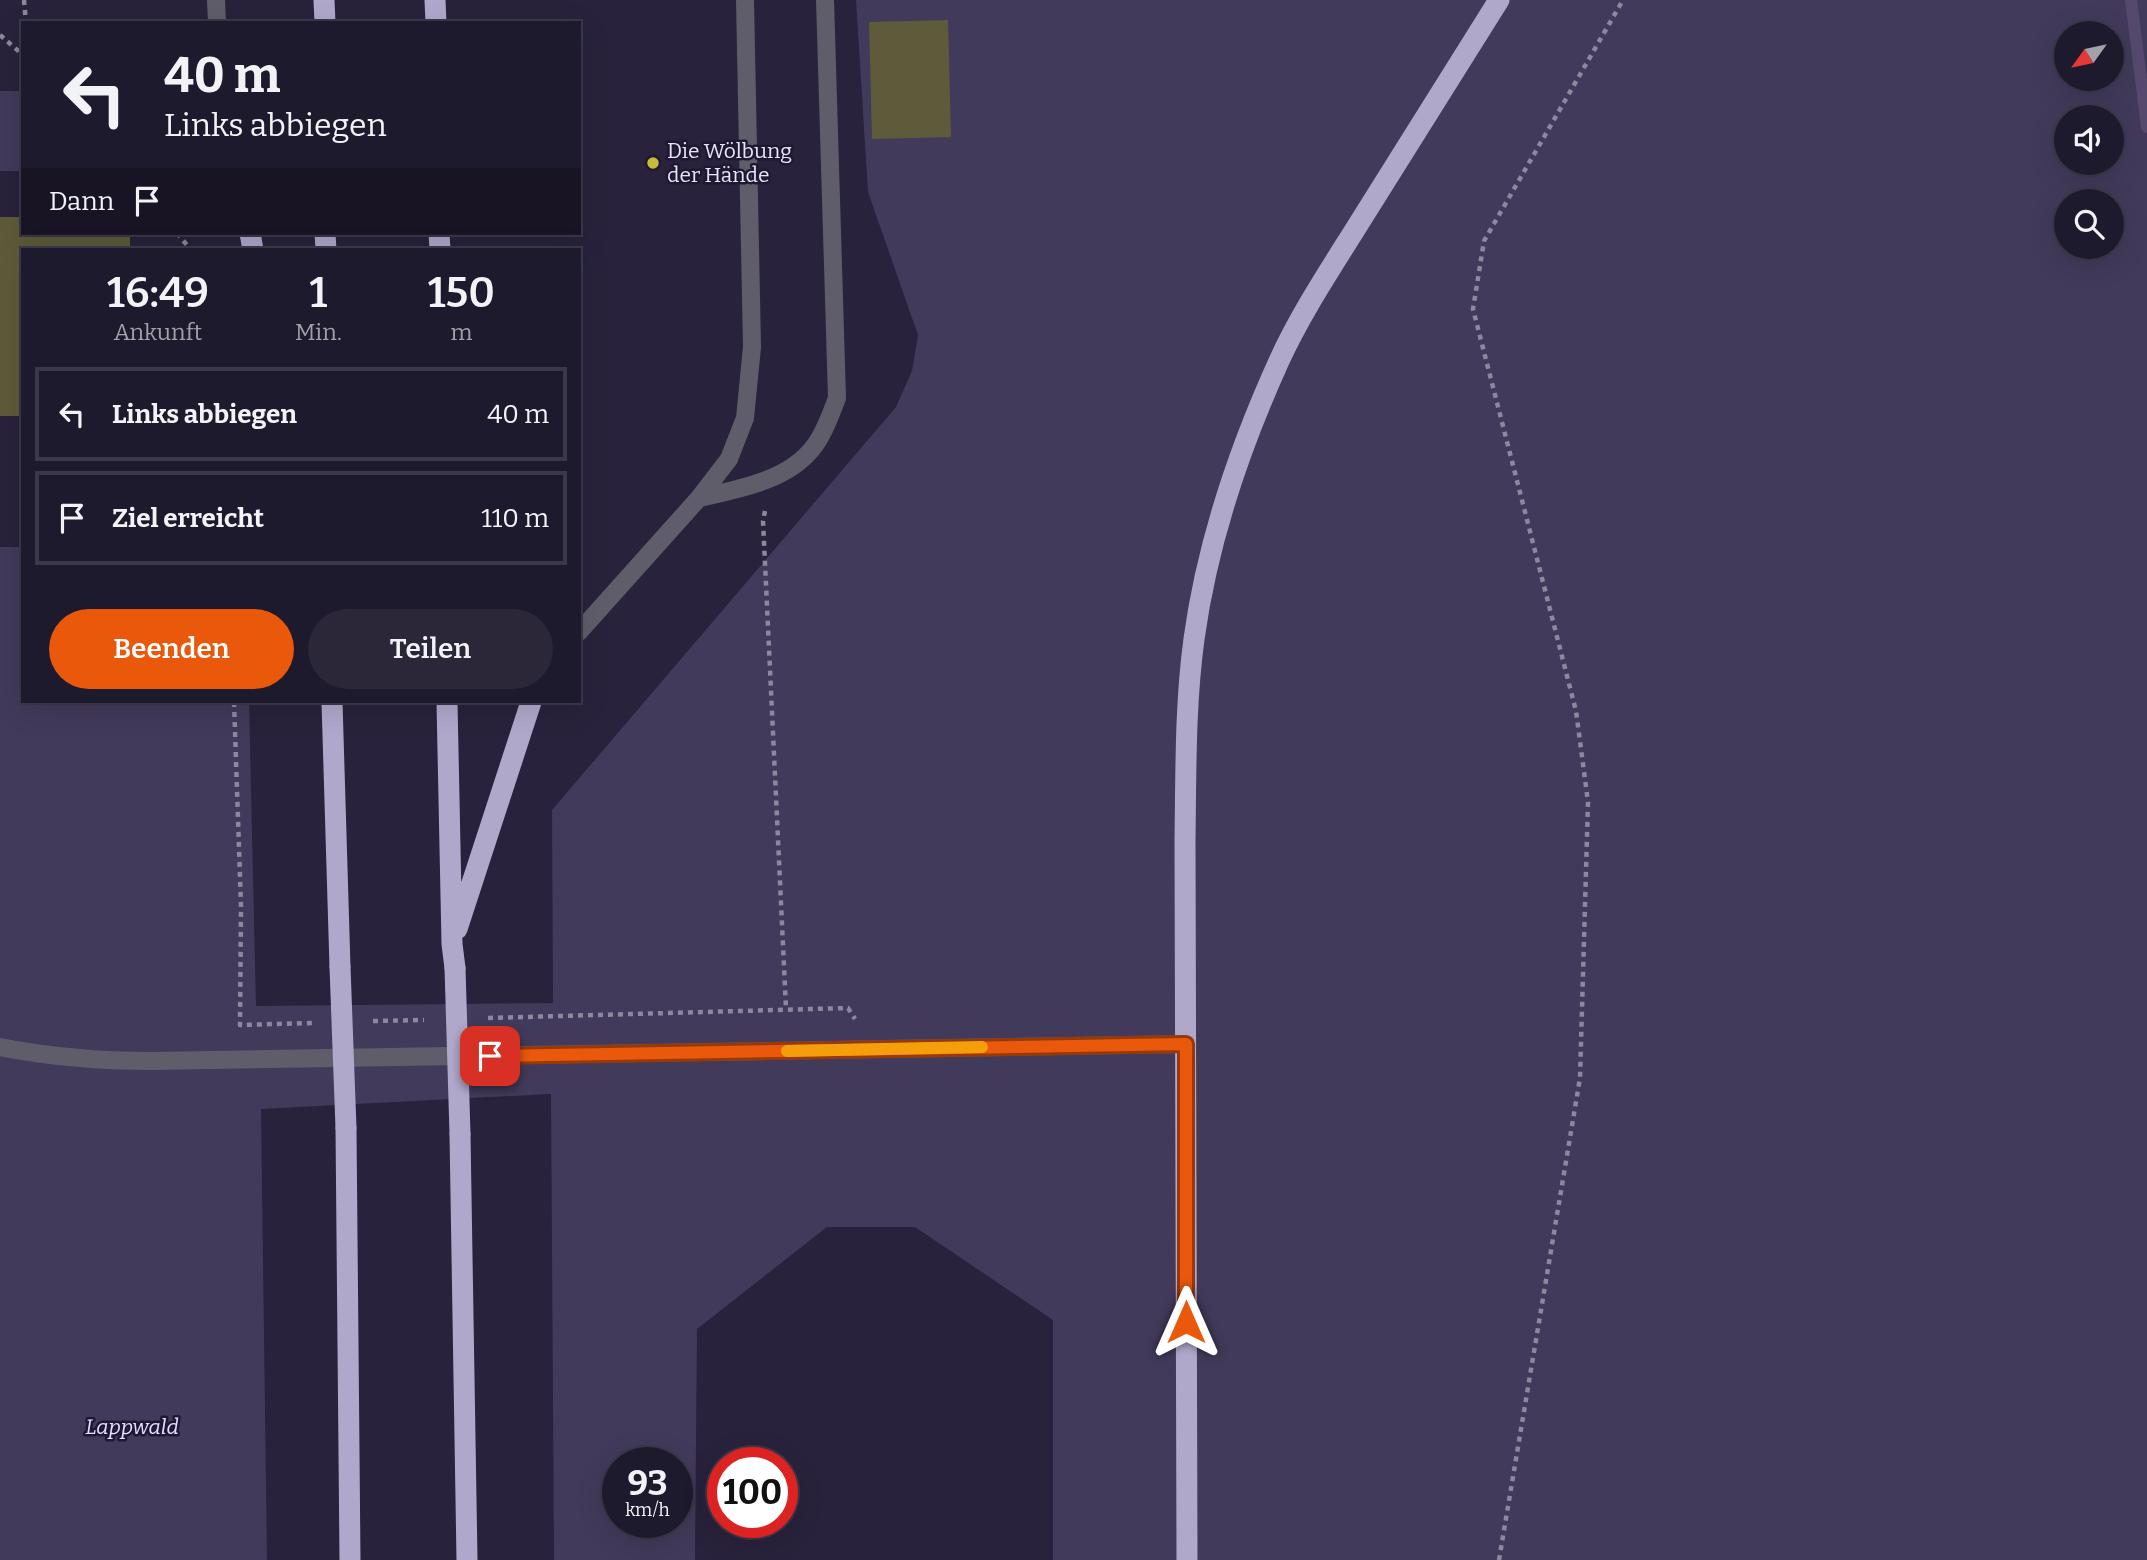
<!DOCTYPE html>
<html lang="de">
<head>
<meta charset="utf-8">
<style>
	body { margin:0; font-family:Bitter,serif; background:#2b2739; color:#f1f3f6; height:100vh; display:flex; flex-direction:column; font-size:26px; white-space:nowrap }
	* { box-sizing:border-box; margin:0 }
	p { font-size:23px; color:#a1a1aa }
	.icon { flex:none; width:38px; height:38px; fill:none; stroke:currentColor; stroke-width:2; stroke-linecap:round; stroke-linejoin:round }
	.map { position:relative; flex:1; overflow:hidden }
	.sheet { position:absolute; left:21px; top:248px; width:560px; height:455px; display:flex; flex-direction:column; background:#1e1a2d; border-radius:0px; box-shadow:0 7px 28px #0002,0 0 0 2px #3c3849 }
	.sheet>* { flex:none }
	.hud { position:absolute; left:21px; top:21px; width:560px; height:214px; border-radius:0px; box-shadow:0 7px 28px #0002,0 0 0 2px #3c3849; background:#1e1a2d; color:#f1f3f6; overflow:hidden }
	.needle { width:46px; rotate:237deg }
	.tools { position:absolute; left:2054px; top:21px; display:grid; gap:14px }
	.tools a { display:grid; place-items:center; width:70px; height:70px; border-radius:50%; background:#1e1a2d; box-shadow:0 7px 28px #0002,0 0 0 2px #3c3849; font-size:35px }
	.speed { position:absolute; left:602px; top:1447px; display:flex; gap:14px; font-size:35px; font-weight:700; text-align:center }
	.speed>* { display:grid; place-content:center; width:91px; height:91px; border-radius:50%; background:#1e1a2d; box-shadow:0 7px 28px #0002,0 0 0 2px #3c3849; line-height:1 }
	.speed small { font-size:18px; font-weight:400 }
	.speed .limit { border:10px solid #d22; background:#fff; color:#111 }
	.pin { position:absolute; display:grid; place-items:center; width:60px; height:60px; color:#fff; margin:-30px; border-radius:14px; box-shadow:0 4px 10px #0006 }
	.me { position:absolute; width:77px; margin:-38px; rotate:0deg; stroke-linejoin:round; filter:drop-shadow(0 0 5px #0008) }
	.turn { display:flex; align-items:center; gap:24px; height:147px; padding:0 28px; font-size:32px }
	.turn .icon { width:91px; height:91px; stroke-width:2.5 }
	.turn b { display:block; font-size:49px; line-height:60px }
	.then { display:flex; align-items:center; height:66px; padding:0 28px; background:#0003; gap:14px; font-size:26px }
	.eta { display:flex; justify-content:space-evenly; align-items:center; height:119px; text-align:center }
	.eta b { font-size:42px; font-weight:600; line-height:49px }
	.button { display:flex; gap:14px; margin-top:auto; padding:14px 28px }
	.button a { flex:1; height:80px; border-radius:42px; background:#ea580c; color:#fff; font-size:28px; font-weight:600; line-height:80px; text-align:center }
	.button a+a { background:#2b2739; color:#f1f3f6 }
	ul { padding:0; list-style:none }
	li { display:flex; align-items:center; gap:21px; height:94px; margin:0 14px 10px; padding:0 14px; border:4px solid #3c3849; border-radius:0px }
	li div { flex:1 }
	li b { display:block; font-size:26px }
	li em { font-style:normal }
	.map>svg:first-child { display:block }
	.green { fill:#413a5a; fill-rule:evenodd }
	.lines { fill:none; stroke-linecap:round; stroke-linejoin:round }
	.stream { stroke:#55496d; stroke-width:12 }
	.building { fill:#5e5b3a }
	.path { stroke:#8c889e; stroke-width:4.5; stroke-dasharray:5 5; stroke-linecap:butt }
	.lane { stroke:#605d6b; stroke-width:18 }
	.highway { stroke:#afa8cb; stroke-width:21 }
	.highway-bridge { stroke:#afa8cb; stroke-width:21 }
	.route-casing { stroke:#983908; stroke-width:18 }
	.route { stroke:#ea580c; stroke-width:12 }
	.slow { stroke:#f59e0b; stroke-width:12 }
	.poi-dot { fill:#c9bb3a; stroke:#1e1832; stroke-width:2.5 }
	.labels { text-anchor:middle; stroke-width:5; stroke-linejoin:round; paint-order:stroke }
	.poi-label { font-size:21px; fill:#e7e4f6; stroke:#1e1832; text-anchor:start }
	.park-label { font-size:21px; font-style:italic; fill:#e4deff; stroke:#1e1832 }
</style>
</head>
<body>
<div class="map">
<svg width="2147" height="1560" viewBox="0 0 2147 1560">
	<rect width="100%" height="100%" fill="#28223c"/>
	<path class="green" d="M 856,0 L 2147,0 L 2147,1560 L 1053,1560 L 1053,1320 L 915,1227 L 827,1227 L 697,1329 L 695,1560 L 554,1560 L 551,1094 L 261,1109 L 267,1560 L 0,1560 L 0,547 L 23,547 L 23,702 L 249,702 L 256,1006 L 553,1003 L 552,810 L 896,407 L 912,371 L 918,335 L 868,192 ZM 2067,33 L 2112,33 L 2112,79 L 2067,79 ZM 2067,117 L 2112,117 L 2112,163 L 2067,163 ZM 2067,201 L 2112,201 L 2112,247 L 2067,247 ZM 618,1463 L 677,1463 L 677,1522 L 618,1522 Z
		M 0,91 L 23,91 L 23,171 L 0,171 Z"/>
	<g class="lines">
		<path class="stream" d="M 2131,0 L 2147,127"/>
	</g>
	<path class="building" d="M 948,20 L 951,137 L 872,139 L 869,22 Z
		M 0,217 L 23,217 L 23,233 L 130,233 L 130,250 L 23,250 L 23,416 L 0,416 Z"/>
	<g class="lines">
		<path class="path" d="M 24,0 L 26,23
			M 0,35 L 23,55
			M 177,233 L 191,250
			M 765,511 L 763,521 L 786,1009
			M 234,702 L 241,906 L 240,1025 L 312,1023
			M 488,1018 L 848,1008 L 855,1019
			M 373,1021 L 424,1020
			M 1499,1560 L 1580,1078 L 1588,802 L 1576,711 L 1473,309 L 1484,241 L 1623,0"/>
		<path class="lane" d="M 216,0 L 217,23
			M 699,498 C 742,488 795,480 819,439 C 827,426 832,411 837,398 L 825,0
			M 579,632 L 699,498 L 729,459 L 745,418 L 752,347 L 745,0
			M 0,1047 C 51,1057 101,1061 153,1061 L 1186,1044"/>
		<path class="highway" d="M 324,0 L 325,23
			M 435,0 L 436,23
			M 250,233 L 253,250
			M 325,233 L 326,250
			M 439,233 L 440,250
			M 332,702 L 340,967
			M 447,702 L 452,944 L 455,968
			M 457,929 L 531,702
			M 346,1128 L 350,1560
			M 460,1134 L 467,1560
			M 1187,1560 L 1185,840 C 1186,773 1185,705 1194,639 C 1207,544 1239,449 1279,361 C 1300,315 1329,271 1356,228 C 1403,152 1451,76 1499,0"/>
		<path class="highway-bridge" d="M 340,967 L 346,1128
			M 455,968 L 460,1134"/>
	</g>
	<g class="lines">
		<defs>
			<path id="route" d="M 490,1056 L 1186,1044 L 1186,1322"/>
		</defs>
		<use href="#route" class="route-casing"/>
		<use href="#route" class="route"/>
		<path class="slow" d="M 787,1051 L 982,1047"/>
	</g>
	<circle class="poi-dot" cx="653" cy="163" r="7"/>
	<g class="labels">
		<g class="poi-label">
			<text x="667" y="158">Die Wölbung<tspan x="667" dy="24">der Hände</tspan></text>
		</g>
		<g class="park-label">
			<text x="132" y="1434">Lappwald</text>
		</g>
	</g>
</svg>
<div class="tools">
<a><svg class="needle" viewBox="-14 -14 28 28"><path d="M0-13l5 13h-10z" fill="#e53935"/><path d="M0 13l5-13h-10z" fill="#a1a1aa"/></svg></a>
<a><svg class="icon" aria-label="sound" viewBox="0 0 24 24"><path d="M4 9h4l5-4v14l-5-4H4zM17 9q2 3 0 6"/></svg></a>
<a><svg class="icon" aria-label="search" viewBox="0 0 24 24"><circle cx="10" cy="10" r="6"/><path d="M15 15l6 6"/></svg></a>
</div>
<div class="speed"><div>93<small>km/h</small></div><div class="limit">100</div></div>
<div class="pin" style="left:490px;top:1056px;background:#d93025"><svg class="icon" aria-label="arrive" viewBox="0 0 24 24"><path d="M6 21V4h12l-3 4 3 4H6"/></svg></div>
<svg class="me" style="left:1186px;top:1322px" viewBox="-20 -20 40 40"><path d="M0-17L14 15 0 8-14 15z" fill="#ea580c" stroke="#fff" stroke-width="4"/></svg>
<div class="hud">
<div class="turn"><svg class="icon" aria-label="left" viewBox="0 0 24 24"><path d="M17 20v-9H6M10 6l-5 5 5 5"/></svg><div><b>40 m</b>Links abbiegen</div></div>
<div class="then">Dann<svg class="icon" aria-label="arrive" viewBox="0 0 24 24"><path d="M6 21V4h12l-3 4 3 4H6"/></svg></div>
</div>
<section class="sheet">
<div class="eta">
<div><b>16:49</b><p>Ankunft</p></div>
<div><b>1</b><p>Min.</p></div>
<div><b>150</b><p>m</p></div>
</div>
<ul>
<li><svg class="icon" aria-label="left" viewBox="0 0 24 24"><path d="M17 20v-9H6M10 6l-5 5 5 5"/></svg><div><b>Links abbiegen</b></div><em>40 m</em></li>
<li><svg class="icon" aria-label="arrive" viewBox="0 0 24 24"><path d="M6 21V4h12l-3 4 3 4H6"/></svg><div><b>Ziel erreicht</b></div><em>110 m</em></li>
</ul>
<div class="button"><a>Beenden</a><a>Teilen</a></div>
</section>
</div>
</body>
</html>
